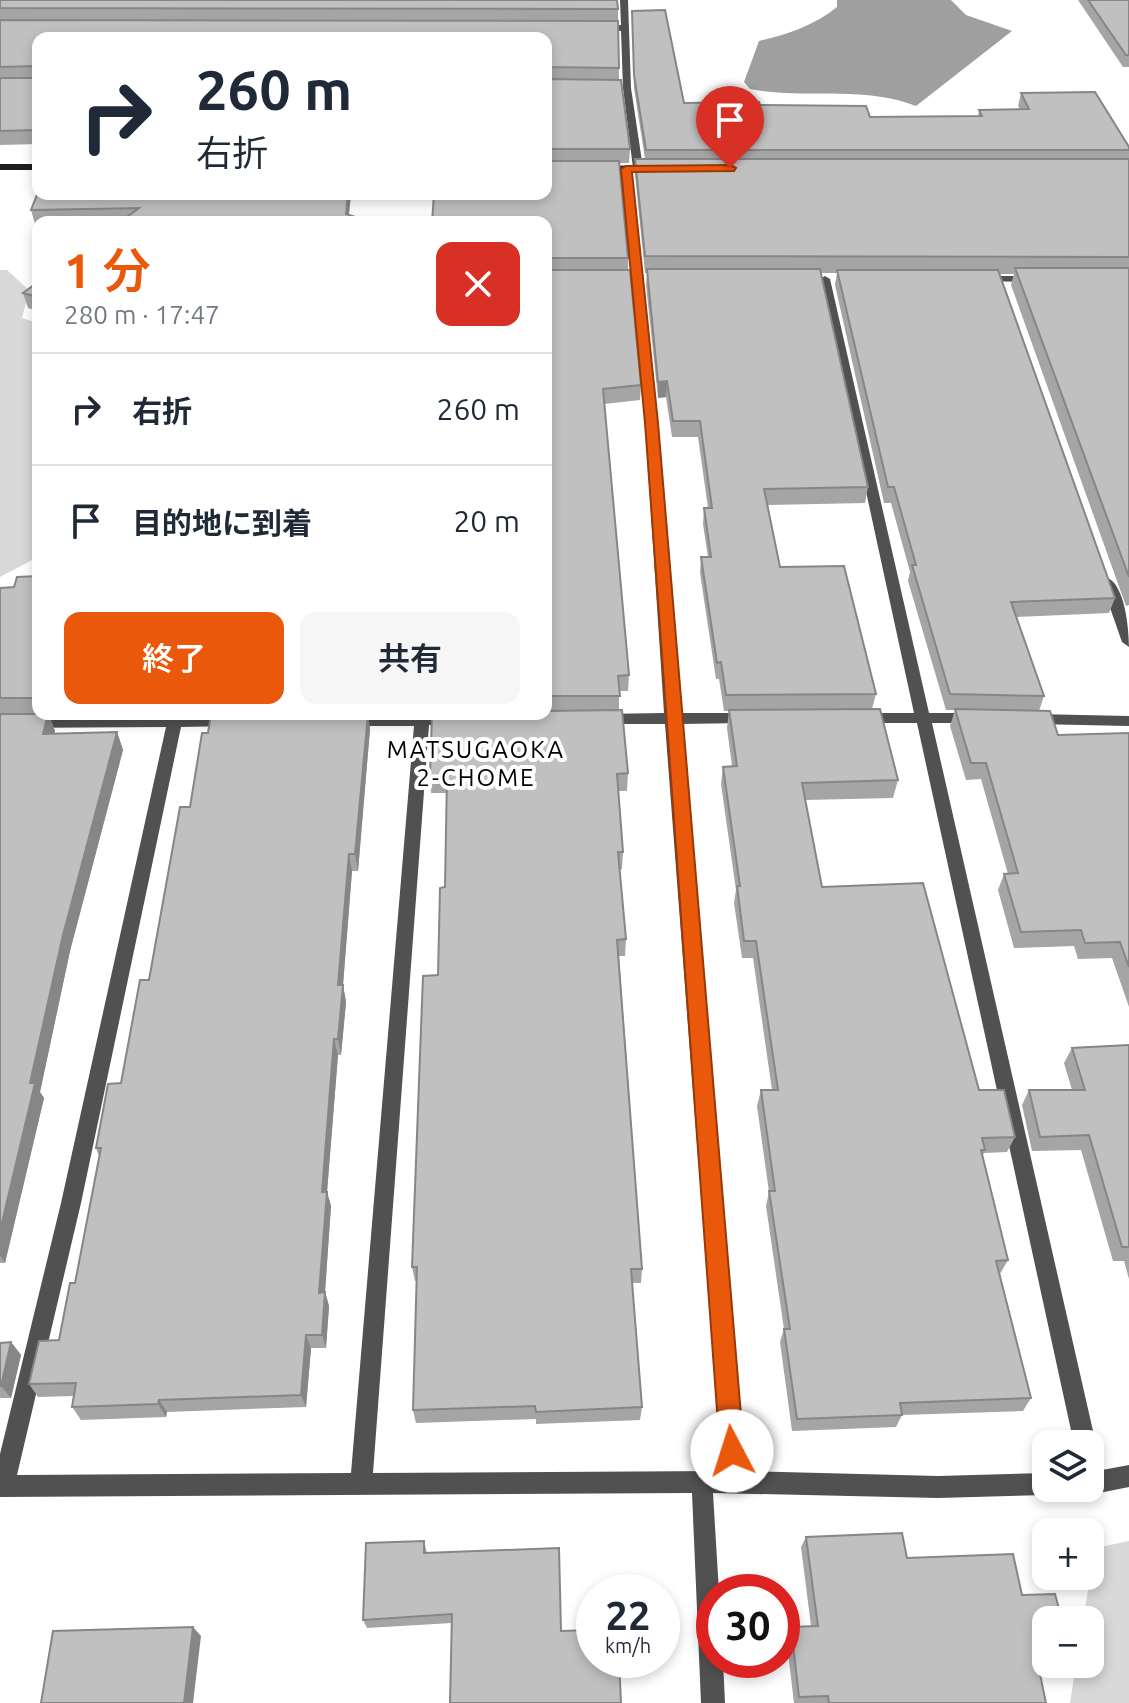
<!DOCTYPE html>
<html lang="ja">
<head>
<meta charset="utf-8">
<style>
	body { margin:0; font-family:Ubuntu,"Noto Sans JP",sans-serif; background:#f6f6f7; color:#1f2937; height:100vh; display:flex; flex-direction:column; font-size:30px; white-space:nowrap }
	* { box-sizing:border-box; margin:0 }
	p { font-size:26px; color:#747a83 }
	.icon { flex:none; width:44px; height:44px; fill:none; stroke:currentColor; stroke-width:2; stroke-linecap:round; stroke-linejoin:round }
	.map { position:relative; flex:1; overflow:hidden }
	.side { position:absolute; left:32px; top:216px; width:520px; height:504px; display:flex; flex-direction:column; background:#fff; border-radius:16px; box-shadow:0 4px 12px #0003 }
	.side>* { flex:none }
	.banner { position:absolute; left:32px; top:32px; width:520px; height:168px; border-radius:16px; box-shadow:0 4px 12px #0003; background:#fff; color:#1f2937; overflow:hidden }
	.controls { position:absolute; left:1032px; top:1430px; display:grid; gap:16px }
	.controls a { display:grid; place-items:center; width:72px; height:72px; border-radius:16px; background:#fff; box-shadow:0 4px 12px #0003; font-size:40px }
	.speed { position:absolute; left:576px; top:1574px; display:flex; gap:16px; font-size:40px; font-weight:700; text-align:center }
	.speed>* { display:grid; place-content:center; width:104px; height:104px; border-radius:50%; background:#fff; box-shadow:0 4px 12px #0003; line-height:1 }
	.speed small { font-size:20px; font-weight:400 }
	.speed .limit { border:12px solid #d22; background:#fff; color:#111 }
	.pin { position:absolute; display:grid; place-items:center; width:68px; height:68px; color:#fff; margin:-82px -34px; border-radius:50% 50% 50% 0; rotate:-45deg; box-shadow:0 0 8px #0007 }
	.pin .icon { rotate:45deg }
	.me { position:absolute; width:88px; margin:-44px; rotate:355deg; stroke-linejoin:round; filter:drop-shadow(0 0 6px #0008) }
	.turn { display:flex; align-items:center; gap:28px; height:168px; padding:0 32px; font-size:36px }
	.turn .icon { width:104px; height:104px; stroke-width:2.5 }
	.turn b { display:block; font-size:56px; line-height:68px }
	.round { display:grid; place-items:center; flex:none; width:84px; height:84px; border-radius:16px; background:#f6f6f7 }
	.summary { display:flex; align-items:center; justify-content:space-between; height:136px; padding:0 32px }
	h1 { font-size:48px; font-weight:600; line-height:60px; color:#ea580c }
	.action { display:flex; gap:16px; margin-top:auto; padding:16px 32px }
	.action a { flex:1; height:92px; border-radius:16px; background:#ea580c; color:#fff; font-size:32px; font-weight:600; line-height:92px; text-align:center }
	.action a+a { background:#f6f6f7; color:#1f2937 }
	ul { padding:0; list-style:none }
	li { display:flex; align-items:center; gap:24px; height:112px; padding:0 32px; border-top:2px solid #e0e1e3 }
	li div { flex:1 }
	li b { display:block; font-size:30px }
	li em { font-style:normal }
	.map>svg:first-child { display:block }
	.green { fill:#d8d8d8 }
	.water { fill:#9f9f9f }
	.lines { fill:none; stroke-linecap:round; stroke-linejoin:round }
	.street { fill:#515151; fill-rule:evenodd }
	.secondary { fill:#1e1e1e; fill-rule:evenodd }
	.wall { fill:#a5a5a5 }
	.shaded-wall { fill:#868686 }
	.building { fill:#c0c0c0; stroke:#868686; stroke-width:2 }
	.route { fill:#ea580c; stroke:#983908; stroke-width:2 }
	.labels { text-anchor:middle; stroke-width:8; stroke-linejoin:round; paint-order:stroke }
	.neighbourhood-label { font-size:24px; letter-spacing:2px; fill:#000; stroke:#fff }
</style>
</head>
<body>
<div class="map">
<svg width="1129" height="1703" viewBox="0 0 1129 1703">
	<rect width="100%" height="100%" fill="#fff"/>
	<path class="green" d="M 0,270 L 7,270 L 29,290 L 22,318 L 38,323 L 38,557 L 0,577 Z
		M 1129,1541 L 1129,1703 L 1070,1703 L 1076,1664 L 1090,1664 L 1090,1620 L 1083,1620 L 1095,1548 Z"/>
	<path class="water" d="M 837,0 L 951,0 L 966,15 L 1012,31 L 916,106 C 863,85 805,100 750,89 L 744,82 L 759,41 C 786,35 815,25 837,7 Z"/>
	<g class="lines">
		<path class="street" d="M 620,0 L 628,0 L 631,88 L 643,168 L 638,171 L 633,168 L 623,88 L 621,31 L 598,31 L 594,28 L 598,25 L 621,25 Z
			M 626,166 L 631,169 L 657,423 L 679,713 L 746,713 L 753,718 L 746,723 L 680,724 L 744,1471 L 938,1476 L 1046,1473 L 1046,1488 L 1055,1488 L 1054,1492 L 1046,1495 L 938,1498 L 713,1493 L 719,1592 L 714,1592 L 714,1660 L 723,1660 L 725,1703 L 701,1703 L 692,1493 L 0,1497 L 0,1454 L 61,1203 L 166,727 L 0,728 L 0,718 L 183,714 L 183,716 L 230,716 L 237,721 L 230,726 L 181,727 L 81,1203 L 17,1475 L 351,1473 L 414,726 L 350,726 L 343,721 L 350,716 C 371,716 447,710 457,720 L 450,725 L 429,725 L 373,1473 L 722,1471 L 665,724 L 602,724 L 595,719 L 602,714 L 664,713 L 645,423 L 621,169 Z
			M 825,276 L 830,279 L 929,713 L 974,713 L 981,718 L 974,723 L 932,723 L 1096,1444 L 1090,1453 L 1090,1444 L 1074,1444 L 917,723 L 862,723 L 855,718 L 862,713 L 914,713 L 820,279 Z
			M 979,276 L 1031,276 L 1036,279 L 1031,282 L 975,281 L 974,279 Z
			M 1108,578 C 1125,586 1129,629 1129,647 L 1122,642 L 1101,582 Z
			M 1034,714 L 1129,716 L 1129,726 L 1034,724 L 1027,719 Z
			M 1090,1454 L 1098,1457 L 1102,1470 L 1129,1465 L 1129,1487 L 1094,1494 L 1082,1491 L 1081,1488 L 1090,1488 Z"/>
		<path class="secondary" d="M 0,164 L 38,164 L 38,170 L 0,170 Z
			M 656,165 L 661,168 L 659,170 L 600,172 L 595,169 L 600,166 Z"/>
	</g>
	<path class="wall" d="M 0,0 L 618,9 L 619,80 L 630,149 L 629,163 L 619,163 L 628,258 L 628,270 L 641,385 L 640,400 L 604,404 L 629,675 L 628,691 L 619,691 L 619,710 L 628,773 L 627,791 L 618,791 L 623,852 L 622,869 L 620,870 L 626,939 L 625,956 L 619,956 L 642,1269 L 641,1283 L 632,1283 L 642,1407 L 640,1420 L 536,1424 L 536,1419 L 416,1423 L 413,1410 L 417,1281 L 415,1281 L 412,1267 L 445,887 L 447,793 L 431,793 L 430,775 L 546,714 L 546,38 L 38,38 L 38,144 L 0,145 Z
		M 1078,0 L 1129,0 L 1129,67 L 1123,67 Z
		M 632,11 L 684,103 L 760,105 L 870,117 L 978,116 L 979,110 L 1020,109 L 1018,106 L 1021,93 L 1129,147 L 1129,605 L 1126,606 L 1011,285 L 1014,274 L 999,274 L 1115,598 L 1109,613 L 1016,617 L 1044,696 L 1039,711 L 1058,735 L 1129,733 L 1129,1007 L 1112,958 L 1078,959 L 1074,946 L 1014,948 L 998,890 L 1004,874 L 1008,874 L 981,779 L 966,780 L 950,726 L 955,710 L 946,710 L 908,581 L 910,572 L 891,503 L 884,503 L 835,285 L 837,273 L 821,273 L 868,487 L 865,503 L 768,505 L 780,567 L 876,694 L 872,709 L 898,780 L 893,798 L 805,800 L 822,887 L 1015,1137 L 1007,1152 L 984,1153 L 982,1156 L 1008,1260 L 1000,1274 L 1031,1398 L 1023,1411 L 902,1415 L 896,1427 L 792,1431 L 780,1342 L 784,1329 L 766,1206 L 769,1192 L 757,1106 L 761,1090 L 772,1090 L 753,958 L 742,958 L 734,903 L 736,890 L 721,784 L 723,767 L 732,766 L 727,728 L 729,711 L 724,711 L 719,679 L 716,679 L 700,573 L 701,557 L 708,557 L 703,524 L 704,508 L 708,508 L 698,437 L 672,437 L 666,397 L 658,398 L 646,285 L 647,273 L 645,273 L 635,175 L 635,159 L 645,159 L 634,88 Z
		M 351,194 L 349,215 L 371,222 L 38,222 L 38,224 L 35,224 L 31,210 Z
		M 38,282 L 38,311 L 28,308 L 23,293 Z
		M 38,576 L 38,714 L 59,714 L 49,715 L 55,731 L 54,734 L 117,732 L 123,750 L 70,951 L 40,1092 L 44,1098 L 5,1263 L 0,1263 L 0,588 L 14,587 Z
		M 368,714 L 370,729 L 358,871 L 352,871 L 343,985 L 346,1002 L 341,1055 L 338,1055 L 327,1192 L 331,1206 L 325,1292 L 329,1306 L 326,1348 L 311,1348 L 306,1407 L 167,1412 L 166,1417 L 81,1420 L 72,1407 L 74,1396 L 38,1397 L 29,1384 L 59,1340 L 75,1283 L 99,1156 L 96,1148 L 121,1083 L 149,980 L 208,733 Z
		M 1129,1045 L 1129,1279 L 1124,1261 L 1113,1261 L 1081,1150 L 1032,1151 L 1022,1105 L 1029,1090 L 1072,1090 L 1064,1063 L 1072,1048 Z
		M 11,1342 L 21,1355 L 11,1398 L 0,1398 L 0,1343 Z
		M 806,1537 L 907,1558 L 1022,1595 L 1046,1620 L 1046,1662 L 1038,1663 L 1046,1703 L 794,1703 L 786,1636 L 791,1627 L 811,1626 L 801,1547 Z
		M 424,1541 L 427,1553 L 561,1631 L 452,1623 L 367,1628 L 363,1620 Z"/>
	<path class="shaded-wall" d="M 348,194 L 351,194 L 348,222 L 346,214 Z
		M 667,381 L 666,397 L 658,398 L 658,382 Z
		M 48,714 L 55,731 L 49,751 L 43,734 Z
		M 368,714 L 370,729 L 358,871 L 355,854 Z
		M 117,732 L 123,750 L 70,951 L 40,1092 L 44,1098 L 5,1263 L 0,1256 L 0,1231 L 30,1083 L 63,935 Z
		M 349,854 L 352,871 L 343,985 L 346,1002 L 341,1055 L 338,1039 L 338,985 Z
		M 334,1039 L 338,1055 L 327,1192 L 331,1206 L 324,1306 L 319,1293 L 322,1192 Z
		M 325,1292 L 329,1306 L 326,1348 L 322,1335 Z
		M 306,1335 L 311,1348 L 306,1407 L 301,1395 Z
		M 11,1342 L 21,1355 L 11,1398 L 1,1386 Z
		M 159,1400 L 167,1412 L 166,1417 L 158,1404 Z
		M 193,1627 L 201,1636 L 193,1703 L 184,1703 Z"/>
	<path class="building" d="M 0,0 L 617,0 L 618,9 L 0,8 Z
		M 1088,0 L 1129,0 L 1129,55 L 1126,55 Z
		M 665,10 L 684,103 L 759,102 L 760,105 L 866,106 L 870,117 L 982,116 L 979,110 L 1029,109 L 1021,93 L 1095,92 L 1129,147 L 1129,150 L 646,150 L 634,75 L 632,11 Z
		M 0,20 L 618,21 L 619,68 L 546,67 L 546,38 L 38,38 L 38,130 L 0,131 L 0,78 L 34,78 L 37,75 L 34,66 L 0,67 Z
		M 546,79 L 621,80 L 630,149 L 546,149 Z
		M 635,159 L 1129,159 L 1129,257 L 645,256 Z
		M 546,161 L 619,161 L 628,258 L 546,258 L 546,222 L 432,222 L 434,194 L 546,194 Z
		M 38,192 L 38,194 L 348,194 L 346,214 L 371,222 L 120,222 L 139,208 L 31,210 Z
		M 1015,268 L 1129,268 L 1129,577 Z
		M 647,269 L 820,269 L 868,487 L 764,489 L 780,567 L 844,566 L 876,694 L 726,695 L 721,662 L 717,663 L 701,557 L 711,557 L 704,508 L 712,508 L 700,421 L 673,421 L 667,381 L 658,382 Z
		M 546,270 L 630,270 L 641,385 L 603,389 L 629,675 L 618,676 L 620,696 L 546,696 Z
		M 837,270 L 998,270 L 1115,598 L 1011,602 L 1044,696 L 950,694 L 912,565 L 916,565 L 894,487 L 888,487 Z
		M 38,282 L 38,297 L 23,293 Z
		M 38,576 L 38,698 L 0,698 L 0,588 L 14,587 L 17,577 Z
		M 880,709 L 898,780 L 802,783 L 822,887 L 923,883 L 979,1090 L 1004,1090 L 1015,1137 L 982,1138 L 985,1150 L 981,1150 L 1008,1260 L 996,1261 L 1031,1398 L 900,1403 L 902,1415 L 797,1419 L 784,1329 L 790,1329 L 769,1191 L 775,1191 L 761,1090 L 778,1090 L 756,941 L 744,941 L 737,886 L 740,886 L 723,767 L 737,766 L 729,710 Z
		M 955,709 L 1050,711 L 1058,735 L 1129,733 L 1129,967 L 1120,942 L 1085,943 L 1081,930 L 1021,932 L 1004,874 L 1018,873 L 986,763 L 971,763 Z
		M 622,710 L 628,773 L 617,774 L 623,852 L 618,852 L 626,939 L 617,940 L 642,1269 L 631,1269 L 642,1407 L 536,1412 L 535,1406 L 413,1410 L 417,1267 L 412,1267 L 423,976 L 438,975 L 440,888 L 445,887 L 447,775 L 430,775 L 432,714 L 546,714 L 546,711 Z
		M 0,714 L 48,714 L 43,734 L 117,732 L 63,935 L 30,1083 L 35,1083 L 0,1231 Z
		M 211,714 L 368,714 L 355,854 L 349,854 L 338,985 L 343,985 L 338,1039 L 334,1039 L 322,1192 L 327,1192 L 319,1293 L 325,1292 L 322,1335 L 306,1335 L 301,1395 L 159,1400 L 158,1404 L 72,1407 L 76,1383 L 29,1384 L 39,1341 L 59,1340 L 70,1283 L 75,1283 L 101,1148 L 96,1148 L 108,1084 L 121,1083 L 140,980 L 149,980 L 180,807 L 190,807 L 202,733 L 208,733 Z
		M 1129,1045 L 1129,1247 L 1122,1247 L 1089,1135 L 1040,1137 L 1029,1090 L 1085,1090 L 1072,1048 Z
		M 11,1342 L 1,1386 L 0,1386 L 0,1343 Z
		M 902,1533 L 907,1558 L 1013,1554 L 1022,1595 L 1055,1594 L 1062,1620 L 1046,1620 L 1046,1654 L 1036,1655 L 1046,1703 L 829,1703 L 828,1696 L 799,1697 L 791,1627 L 818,1626 L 806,1537 Z
		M 424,1541 L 424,1553 L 559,1548 L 561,1631 L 594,1630 L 594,1660 L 619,1660 L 621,1703 L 450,1703 L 452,1614 L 363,1620 L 366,1543 Z
		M 193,1627 L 184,1703 L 41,1703 L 53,1631 Z"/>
	<path class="route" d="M 730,165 L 736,168 L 734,171 L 632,172 L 658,423 L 744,1451 L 740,1460 L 732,1463 L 723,1460 L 720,1451 L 645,423 L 621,169 L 626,166 Z"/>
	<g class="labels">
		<g class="neighbourhood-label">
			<text x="476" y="758">MATSUGAOKA<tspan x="476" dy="28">2-CHOME</tspan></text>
		</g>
	</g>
</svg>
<div class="controls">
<a><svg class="icon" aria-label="layers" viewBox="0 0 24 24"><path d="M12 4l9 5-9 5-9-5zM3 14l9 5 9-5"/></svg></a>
<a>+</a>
<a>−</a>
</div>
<div class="speed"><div>22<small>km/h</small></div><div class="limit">30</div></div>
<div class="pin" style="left:730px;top:168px;background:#d93025"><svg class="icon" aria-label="arrive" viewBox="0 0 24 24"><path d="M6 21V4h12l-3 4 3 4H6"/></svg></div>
<svg class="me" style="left:732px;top:1451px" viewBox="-20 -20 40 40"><circle r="19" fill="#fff"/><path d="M0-13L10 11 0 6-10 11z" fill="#ea580c"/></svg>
<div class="banner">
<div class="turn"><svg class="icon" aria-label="right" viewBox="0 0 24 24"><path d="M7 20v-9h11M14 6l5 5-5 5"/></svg><div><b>260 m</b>右折</div></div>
</div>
<section class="side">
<div class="summary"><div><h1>1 分</h1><p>280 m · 17:47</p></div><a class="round" style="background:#d93025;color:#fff"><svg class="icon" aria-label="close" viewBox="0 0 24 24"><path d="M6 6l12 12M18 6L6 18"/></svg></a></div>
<ul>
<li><svg class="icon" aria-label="right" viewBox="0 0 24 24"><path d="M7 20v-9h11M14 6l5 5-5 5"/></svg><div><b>右折</b></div><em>260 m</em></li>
<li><svg class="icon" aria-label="arrive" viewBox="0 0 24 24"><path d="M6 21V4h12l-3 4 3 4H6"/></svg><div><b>目的地に到着</b></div><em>20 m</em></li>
</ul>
<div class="action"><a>終了</a><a>共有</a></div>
</section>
</div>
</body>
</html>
